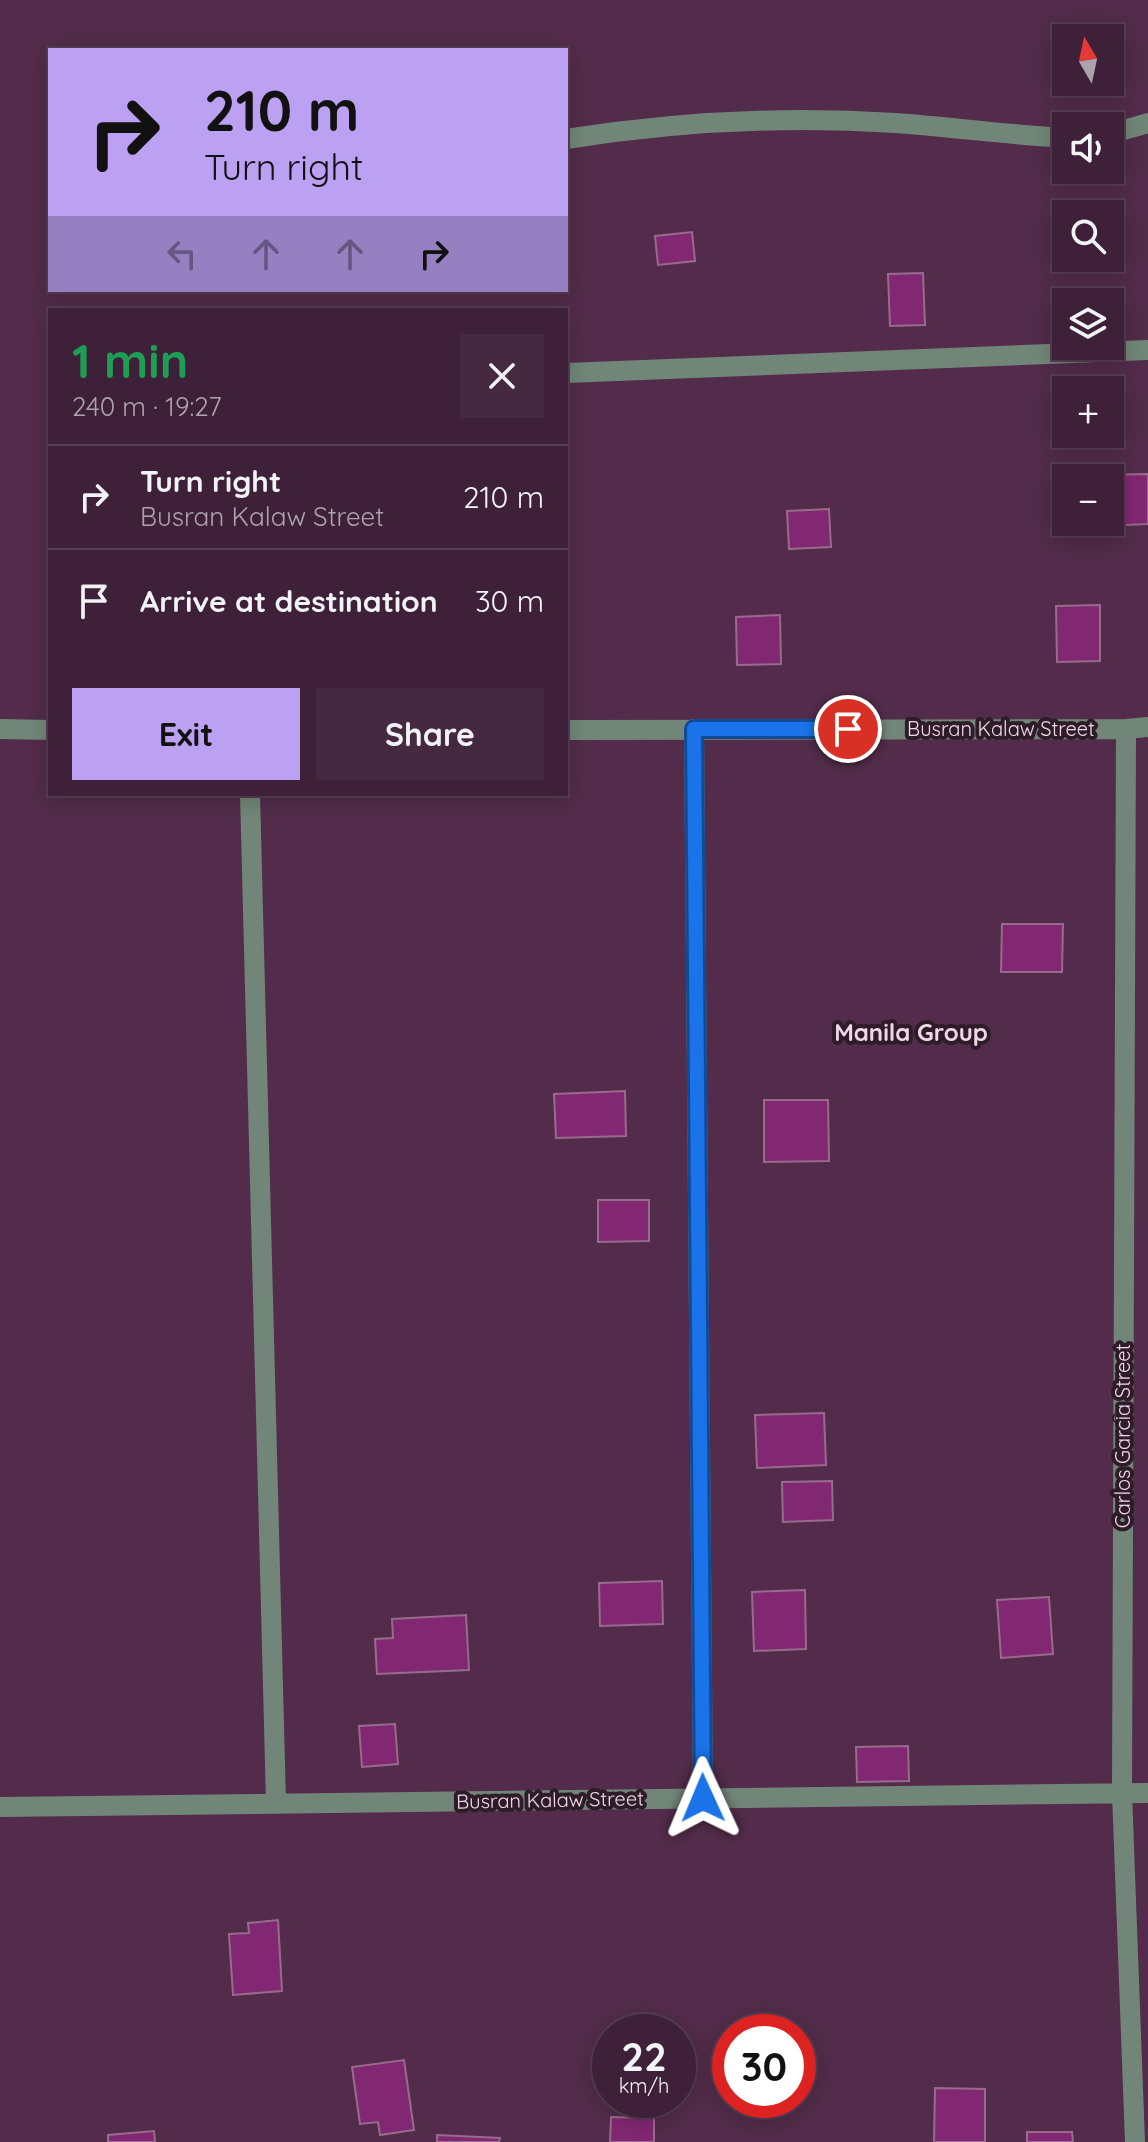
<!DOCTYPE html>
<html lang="en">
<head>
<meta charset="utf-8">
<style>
	body { margin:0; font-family:Quicksand,sans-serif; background:#452940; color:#f1f3f6; height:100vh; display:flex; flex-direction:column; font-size:30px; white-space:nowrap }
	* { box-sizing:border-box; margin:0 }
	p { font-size:26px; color:#ada3ae }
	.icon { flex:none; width:44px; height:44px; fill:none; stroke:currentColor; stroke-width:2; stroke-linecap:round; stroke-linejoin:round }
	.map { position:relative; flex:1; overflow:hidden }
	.side { position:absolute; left:48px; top:308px; width:520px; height:488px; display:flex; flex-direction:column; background:#3e2138; border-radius:0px; box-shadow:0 4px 20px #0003,0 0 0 2px #573e53 }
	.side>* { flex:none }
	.top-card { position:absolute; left:48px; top:48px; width:520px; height:244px; border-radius:0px; box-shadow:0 4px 20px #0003,0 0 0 2px #573e53; background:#bca0f2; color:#111; overflow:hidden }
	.needle { width:52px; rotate:351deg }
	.tools { position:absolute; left:1052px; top:24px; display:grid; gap:16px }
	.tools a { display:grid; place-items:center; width:72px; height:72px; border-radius:0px; background:#3e2138; box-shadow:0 4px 20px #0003,0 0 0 2px #573e53; font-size:40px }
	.speed { position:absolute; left:592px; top:2014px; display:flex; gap:16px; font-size:40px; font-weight:700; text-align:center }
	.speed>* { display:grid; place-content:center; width:104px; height:104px; border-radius:50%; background:#3e2138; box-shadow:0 4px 20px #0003,0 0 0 2px #573e53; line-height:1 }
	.speed small { font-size:20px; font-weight:400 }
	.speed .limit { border:12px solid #d22; background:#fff; color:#111 }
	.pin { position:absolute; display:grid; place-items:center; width:68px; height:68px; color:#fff; margin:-34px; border:4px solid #fff; border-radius:50%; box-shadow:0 2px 8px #0007 }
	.me { position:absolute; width:88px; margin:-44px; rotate:359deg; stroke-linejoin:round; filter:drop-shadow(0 0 6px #0008) }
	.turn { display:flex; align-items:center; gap:28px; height:168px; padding:0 24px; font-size:36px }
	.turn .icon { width:104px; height:104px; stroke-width:2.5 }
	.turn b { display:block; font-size:56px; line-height:68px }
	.lanes { display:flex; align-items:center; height:76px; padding:0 24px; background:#0003; justify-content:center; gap:40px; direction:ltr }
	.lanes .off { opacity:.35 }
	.round { display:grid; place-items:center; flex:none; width:84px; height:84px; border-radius:0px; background:#452940 }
	.head { display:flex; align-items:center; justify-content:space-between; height:136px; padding:0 24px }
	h1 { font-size:48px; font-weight:800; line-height:60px; color:#1e9e55 }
	.button { display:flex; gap:16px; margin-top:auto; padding:16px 24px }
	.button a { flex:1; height:92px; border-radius:0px; background:#bca0f2; color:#111; font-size:32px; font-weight:800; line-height:92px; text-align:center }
	.button a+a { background:#452940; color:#f1f3f6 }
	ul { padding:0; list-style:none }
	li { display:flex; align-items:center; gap:24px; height:104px; padding:0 24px; border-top:2px solid #573e53 }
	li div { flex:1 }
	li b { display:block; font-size:30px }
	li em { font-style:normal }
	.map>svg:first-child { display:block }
	.building { fill:#822772; stroke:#976b8c; stroke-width:2 }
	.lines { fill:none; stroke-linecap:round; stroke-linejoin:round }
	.minor { stroke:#718678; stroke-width:20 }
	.route-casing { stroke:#114b97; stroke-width:20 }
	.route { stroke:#1a73e8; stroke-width:14 }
	.labels { text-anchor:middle; stroke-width:8; stroke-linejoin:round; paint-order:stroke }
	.street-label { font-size:20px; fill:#efd7e8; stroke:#2e1c29 }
	.quarter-label { font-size:24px; font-weight:bold; fill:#efd7e8; stroke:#2e1c29 }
</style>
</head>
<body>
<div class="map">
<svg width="1148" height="2142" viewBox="0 0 1148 2142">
	<rect width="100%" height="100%" fill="#522c4a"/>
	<path class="building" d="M 692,232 L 695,261 L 658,265 L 655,236 Z
		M 923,273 L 925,325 L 890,326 L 888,274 Z
		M 1148,474 L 1148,524 L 1102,526 L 1102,522 L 1110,522 L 1110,478 L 1101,478 L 1101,475 Z
		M 829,509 L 831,547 L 789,549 L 787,511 Z
		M 1100,605 L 1100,661 L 1057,662 L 1056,606 Z
		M 780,615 L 781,664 L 737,665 L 736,617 Z
		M 1002,924 L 1063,924 L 1062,972 L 1001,972 Z
		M 625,1091 L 626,1136 L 556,1138 L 554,1094 Z
		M 764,1100 L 828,1100 L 829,1161 L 764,1162 Z
		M 598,1200 L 649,1200 L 649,1241 L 598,1242 Z
		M 824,1413 L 826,1465 L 757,1468 L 755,1415 Z
		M 832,1481 L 833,1520 L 783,1522 L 782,1482 Z
		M 662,1581 L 663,1624 L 600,1626 L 599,1583 Z
		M 805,1590 L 806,1649 L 754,1651 L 752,1592 Z
		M 1049,1597 L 1053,1654 L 1001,1658 L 997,1600 Z
		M 466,1615 L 469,1670 L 377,1674 L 375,1639 L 393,1638 L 392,1619 Z
		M 395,1724 L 398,1764 L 362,1767 L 359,1726 Z
		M 908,1746 L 909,1781 L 857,1782 L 856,1747 Z
		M 278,1920 L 282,1991 L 233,1995 L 229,1934 L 249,1933 L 248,1923 Z
		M 404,2060 L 414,2130 L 380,2135 L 378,2122 L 360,2124 L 352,2067 Z
		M 935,2088 L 985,2089 L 985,2142 L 934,2142 Z
		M 611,2117 L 654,2118 L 654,2142 L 610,2142 Z
		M 154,2131 L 155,2142 L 108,2142 L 108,2135 Z
		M 1027,2132 L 1072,2132 L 1073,2142 L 1027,2142 Z
		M 437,2135 L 500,2138 L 499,2142 L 437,2142 Z"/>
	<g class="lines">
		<path class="minor" d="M 1110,134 L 1148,123
			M 566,139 C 674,122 787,116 895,123 C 952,127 1009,135 1066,138
			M 566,373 L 1148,350
			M 0,729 L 50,730
			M 694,729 L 703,1798
			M 1126,729 L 1122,1793 L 1135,2142
			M 566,730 L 1126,729 L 1148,727
			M 250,794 L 276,1803
			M 0,1807 L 1148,1793"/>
	</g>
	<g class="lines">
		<defs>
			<path id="route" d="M 703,1798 L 694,729 L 848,729"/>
		</defs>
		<use href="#route" class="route-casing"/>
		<use href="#route" class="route"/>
	</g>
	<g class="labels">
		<g class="street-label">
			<text x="1001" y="736">Busran Kalaw Street</text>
			<text transform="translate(1123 1436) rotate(-90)" y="7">Carlos Garcia Street</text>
			<text transform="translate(550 1800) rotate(-1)" y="7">Busran Kalaw Street</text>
		</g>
		<g class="quarter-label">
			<text x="911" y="1041">Manila Group</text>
		</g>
	</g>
</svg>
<div class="tools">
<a><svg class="needle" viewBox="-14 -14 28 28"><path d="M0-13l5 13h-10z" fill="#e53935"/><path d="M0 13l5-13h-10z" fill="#ada3ae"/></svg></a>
<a><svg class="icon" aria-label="sound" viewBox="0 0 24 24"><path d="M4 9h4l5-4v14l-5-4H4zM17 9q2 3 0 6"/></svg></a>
<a><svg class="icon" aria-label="search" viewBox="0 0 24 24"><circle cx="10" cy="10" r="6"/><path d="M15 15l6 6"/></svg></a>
<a><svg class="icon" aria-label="layers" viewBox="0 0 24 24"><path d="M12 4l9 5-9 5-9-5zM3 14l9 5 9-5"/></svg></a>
<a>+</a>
<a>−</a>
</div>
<div class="speed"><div>22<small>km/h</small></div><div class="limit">30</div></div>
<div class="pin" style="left:848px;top:729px;background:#d93025"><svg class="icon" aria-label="arrive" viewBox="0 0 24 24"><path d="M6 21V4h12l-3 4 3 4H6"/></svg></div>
<svg class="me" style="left:703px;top:1798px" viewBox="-20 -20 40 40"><path d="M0-17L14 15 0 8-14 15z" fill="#1a73e8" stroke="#fff" stroke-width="4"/></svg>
<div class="top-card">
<div class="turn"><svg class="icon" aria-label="right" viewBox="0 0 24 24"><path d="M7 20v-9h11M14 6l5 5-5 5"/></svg><div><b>210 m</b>Turn right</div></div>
<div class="lanes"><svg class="icon off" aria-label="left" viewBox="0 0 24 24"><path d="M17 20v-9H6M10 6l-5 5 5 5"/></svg><svg class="icon off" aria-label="ahead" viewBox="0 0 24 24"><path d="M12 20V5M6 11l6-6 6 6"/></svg><svg class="icon off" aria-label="ahead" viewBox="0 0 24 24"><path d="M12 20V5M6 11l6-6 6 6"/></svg><svg class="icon" aria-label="right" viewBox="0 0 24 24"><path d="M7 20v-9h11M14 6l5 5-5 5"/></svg></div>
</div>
<section class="side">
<div class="head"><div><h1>1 min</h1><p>240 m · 19:27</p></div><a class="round"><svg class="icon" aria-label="close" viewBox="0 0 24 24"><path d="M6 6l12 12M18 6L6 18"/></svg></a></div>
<ul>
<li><svg class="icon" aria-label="right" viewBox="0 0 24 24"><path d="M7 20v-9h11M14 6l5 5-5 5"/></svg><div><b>Turn right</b><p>Busran Kalaw Street</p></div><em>210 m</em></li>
<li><svg class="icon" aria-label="arrive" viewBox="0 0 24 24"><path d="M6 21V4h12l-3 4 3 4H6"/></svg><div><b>Arrive at destination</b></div><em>30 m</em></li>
</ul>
<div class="button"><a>Exit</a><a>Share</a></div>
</section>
</div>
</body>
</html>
